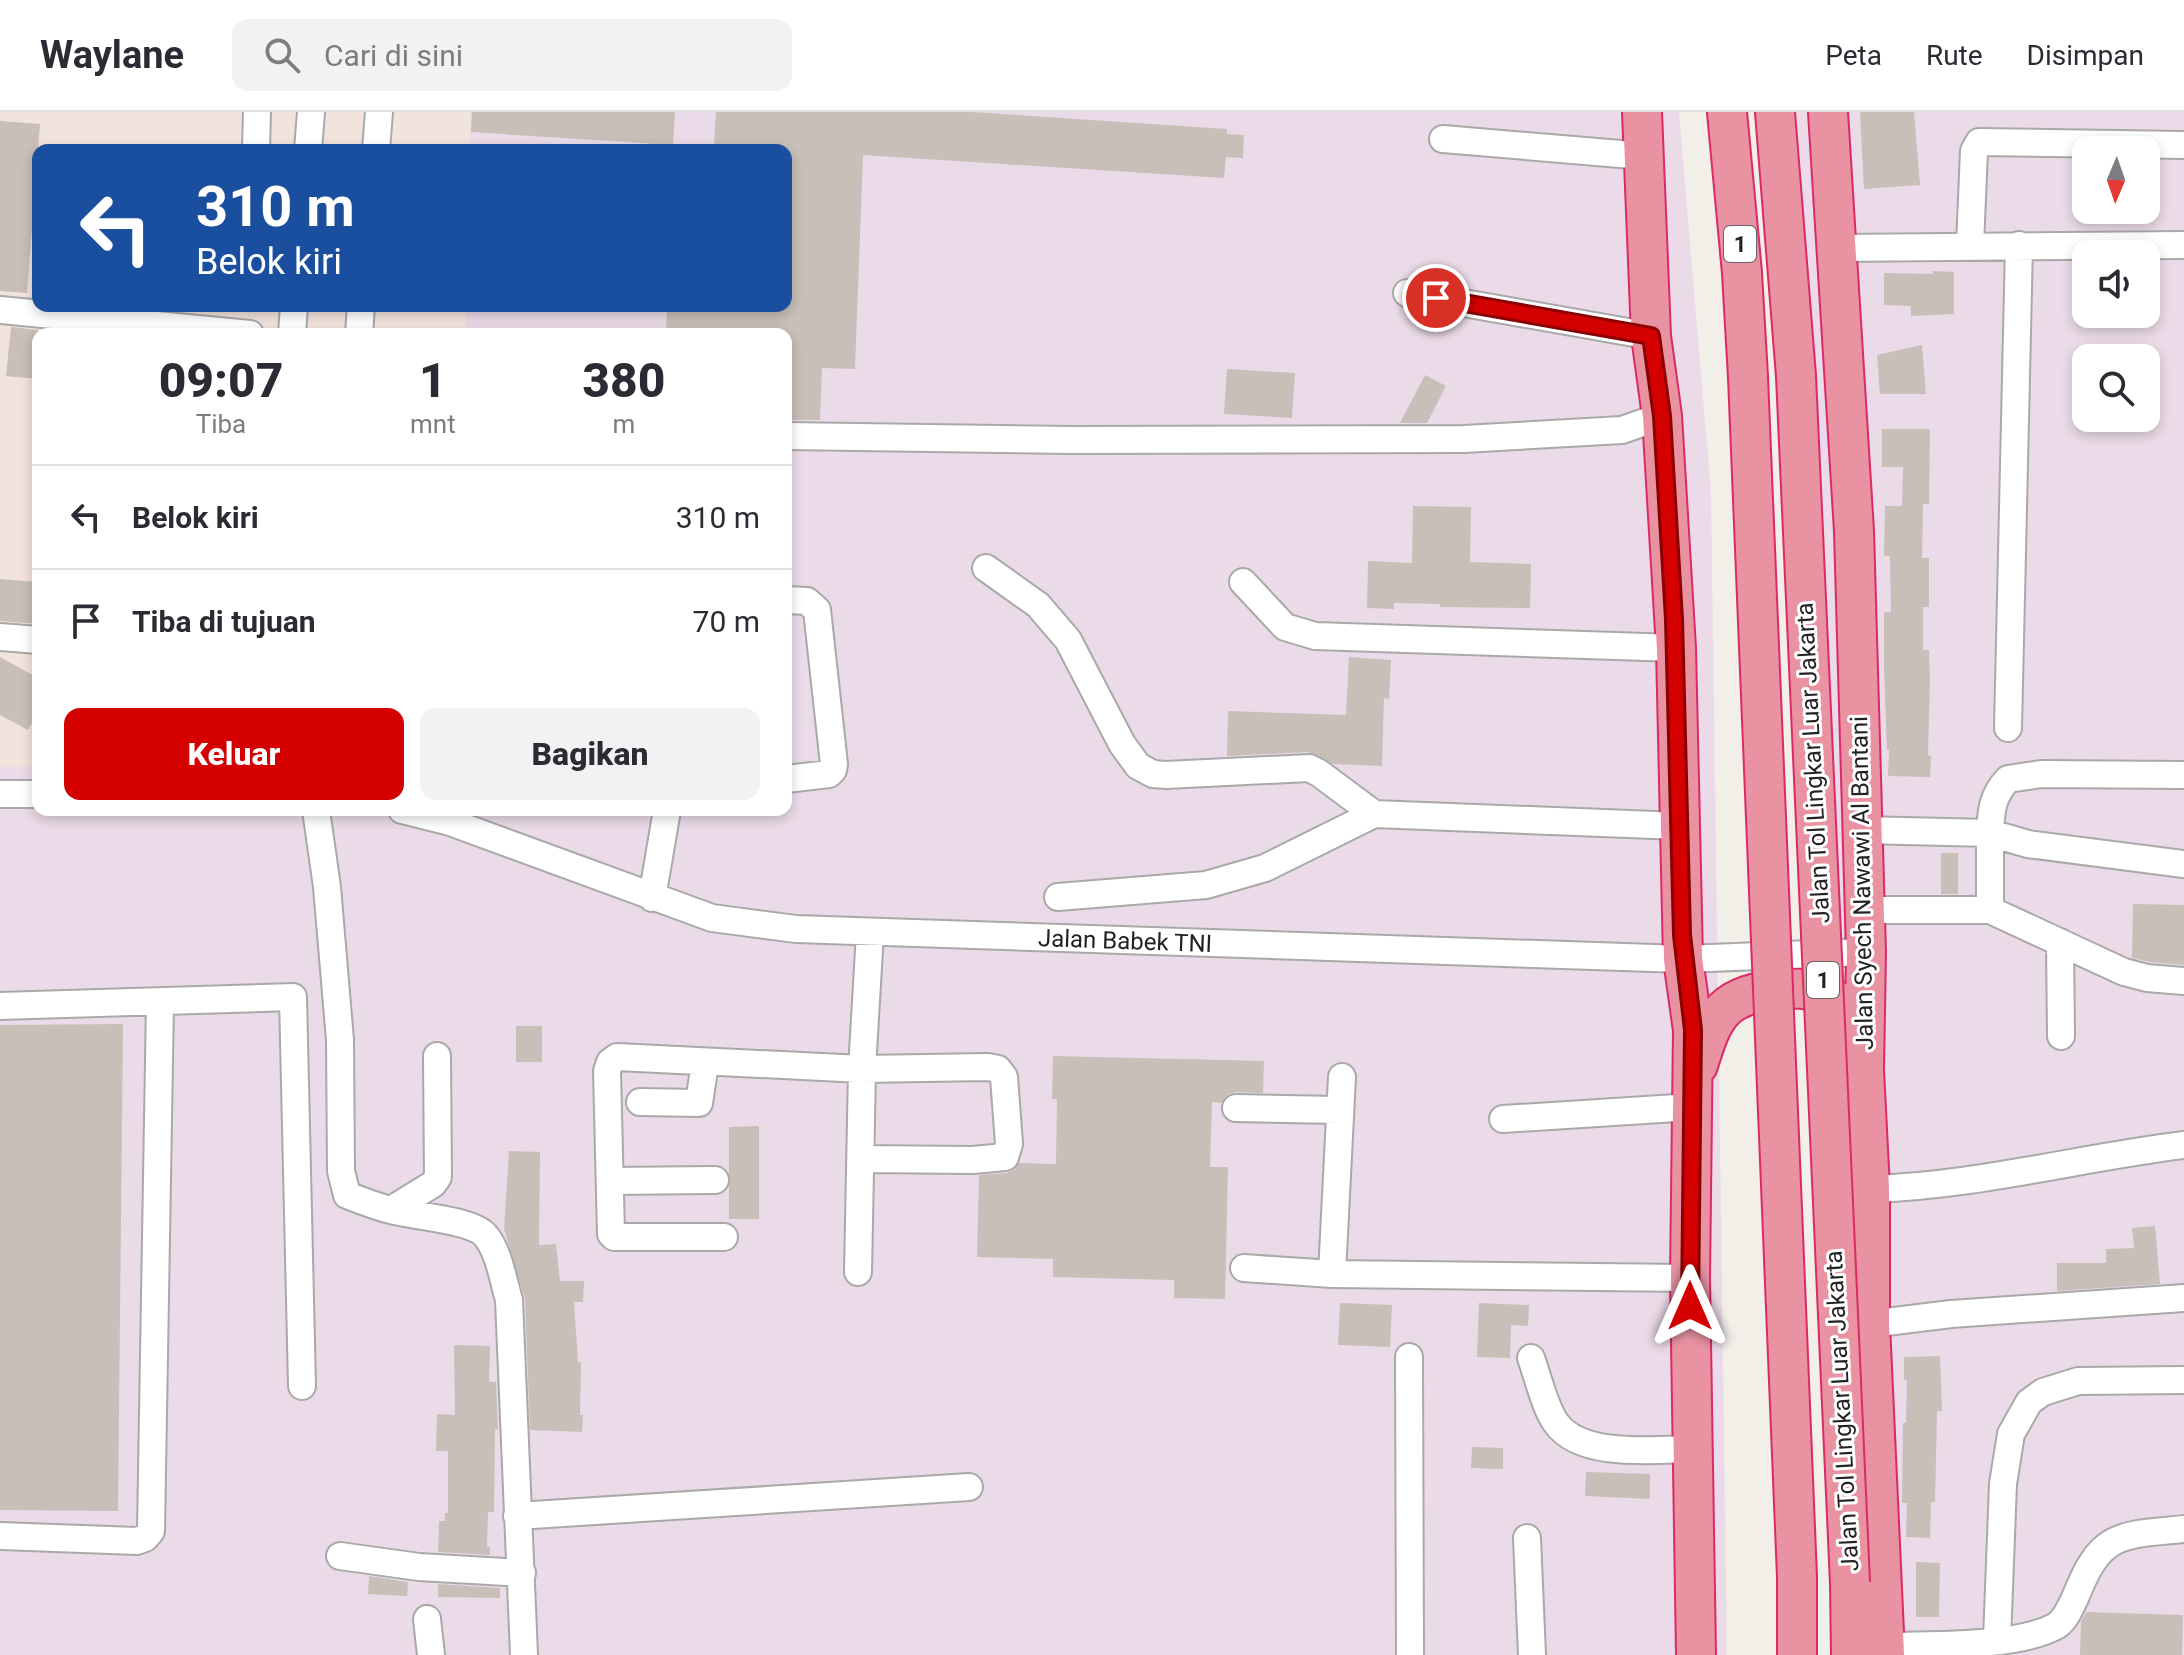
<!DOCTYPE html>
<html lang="id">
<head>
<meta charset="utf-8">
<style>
	body { margin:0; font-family:Roboto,sans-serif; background:#f2f2f3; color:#2b2b33; height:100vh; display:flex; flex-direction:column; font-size:30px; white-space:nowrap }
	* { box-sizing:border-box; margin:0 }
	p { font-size:26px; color:#7c7c81 }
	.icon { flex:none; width:44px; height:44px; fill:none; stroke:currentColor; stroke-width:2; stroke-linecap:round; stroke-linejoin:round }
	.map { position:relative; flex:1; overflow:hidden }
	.panel { position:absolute; left:32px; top:216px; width:760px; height:488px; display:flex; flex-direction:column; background:#fff; border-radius:16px; box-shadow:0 4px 12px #0003 }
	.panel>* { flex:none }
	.banner { position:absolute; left:32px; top:32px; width:760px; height:168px; border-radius:16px; box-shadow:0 4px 12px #0003; background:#1a4fa0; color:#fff; overflow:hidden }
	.needle { width:52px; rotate:182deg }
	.fabs { position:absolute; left:2072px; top:24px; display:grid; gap:16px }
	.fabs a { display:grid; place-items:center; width:88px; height:88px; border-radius:16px; background:#fff; box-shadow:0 4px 12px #0003; font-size:40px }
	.pin { position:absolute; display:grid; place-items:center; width:68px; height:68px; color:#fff; margin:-34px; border:4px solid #fff; border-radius:50%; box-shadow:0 2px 8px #0007 }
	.me { position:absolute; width:88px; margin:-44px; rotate:0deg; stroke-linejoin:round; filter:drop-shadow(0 0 6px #0008) }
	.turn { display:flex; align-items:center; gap:28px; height:168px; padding:0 32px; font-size:36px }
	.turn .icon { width:104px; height:104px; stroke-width:2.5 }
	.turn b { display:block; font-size:56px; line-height:68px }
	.eta { display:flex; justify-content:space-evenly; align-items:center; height:136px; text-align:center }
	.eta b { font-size:48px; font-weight:800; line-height:56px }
	.primary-button { display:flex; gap:16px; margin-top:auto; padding:16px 32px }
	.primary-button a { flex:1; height:92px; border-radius:16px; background:#d40000; color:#fff; font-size:32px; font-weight:800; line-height:92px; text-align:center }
	.primary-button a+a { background:#f2f2f3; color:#2b2b33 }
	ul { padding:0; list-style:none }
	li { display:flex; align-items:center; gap:24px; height:104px; padding:0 32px; border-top:2px solid #e1e1e2 }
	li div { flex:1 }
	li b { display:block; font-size:30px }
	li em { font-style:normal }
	header { display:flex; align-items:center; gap:48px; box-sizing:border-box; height:112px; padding:0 40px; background:#fff; border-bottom:2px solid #e1e1e2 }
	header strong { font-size:38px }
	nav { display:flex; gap:44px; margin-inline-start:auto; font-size:28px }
	.search { width:560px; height:72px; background:#f2f2f3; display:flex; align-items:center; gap:20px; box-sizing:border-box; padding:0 28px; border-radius:16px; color:#7c7c81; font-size:30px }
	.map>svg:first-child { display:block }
	.industrial { fill:#ebdbe8; fill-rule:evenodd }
	.military { fill:#f3e3dd }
	.building { fill:#c7bfb8 }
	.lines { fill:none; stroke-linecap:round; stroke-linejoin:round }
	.minor-casing { stroke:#a9a9a9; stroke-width:30 }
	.highway-casing { stroke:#dc2a67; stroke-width:42 }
	.minor { stroke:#fff; stroke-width:26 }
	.highway { stroke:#e892a2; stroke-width:38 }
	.highway-bridge-casing { stroke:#dc2a67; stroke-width:42; stroke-linecap:butt }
	.highway-bridge { stroke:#e892a2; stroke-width:38 }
	.route-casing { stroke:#8a0000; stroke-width:20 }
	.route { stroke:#d40000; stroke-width:14 }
	.labels { text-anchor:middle; stroke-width:6; stroke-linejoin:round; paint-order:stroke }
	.shield { fill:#fff; stroke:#646464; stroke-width:2 }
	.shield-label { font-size:22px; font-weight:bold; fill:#222 }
	.street-label { font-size:24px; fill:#222; stroke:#fff }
</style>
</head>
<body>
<header>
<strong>Waylane</strong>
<div class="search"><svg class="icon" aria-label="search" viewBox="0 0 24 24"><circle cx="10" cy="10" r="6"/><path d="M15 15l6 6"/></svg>Cari di sini</div>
<nav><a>Peta</a><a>Rute</a><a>Disimpan</a></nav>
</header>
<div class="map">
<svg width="2184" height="1543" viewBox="0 0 2184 1543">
	<rect width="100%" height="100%" fill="#f2efe9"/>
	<path class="industrial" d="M 470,0 L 1679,0 L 1711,379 L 1727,1543 L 0,1543 L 0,655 L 38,655 L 38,698 L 786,698 L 786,222 L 466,222 L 466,194 L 786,194 L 786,38 L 469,38 Z
		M 1797,0 L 2184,0 L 2184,1543 L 1859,1543 L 1820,336 ZM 2086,38 L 2146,38 L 2146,98 L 2086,98 ZM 2086,142 L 2146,142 L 2146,202 L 2086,202 ZM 2086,246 L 2146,246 L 2146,306 L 2086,306 Z"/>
	<path class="military" d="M 0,0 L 470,0 L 469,38 L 38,38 L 38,194 L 466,194 L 466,222 L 38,222 L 38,655 L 0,655 Z"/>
	<path class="building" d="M 472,0 L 675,0 L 673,33 L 471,20 Z
		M 716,0 L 972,0 L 1227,17 L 1227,22 L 1244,23 L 1243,46 L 1226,45 L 1224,66 L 863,43 L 855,257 L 822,256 L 820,308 L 786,308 L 786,222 L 666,222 L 667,194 L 786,194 L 786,38 L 714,33 Z
		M 1860,0 L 1914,0 L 1920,73 L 1864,77 Z
		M 0,9 L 40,12 L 27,181 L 0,179 Z
		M 1933,159 L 1954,160 L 1954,202 L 1911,204 L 1911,194 L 1884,193 L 1884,161 L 1933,162 Z
		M 11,215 L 38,218 L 38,267 L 6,264 Z
		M 1922,233 L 1926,282 L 1880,282 L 1877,243 Z
		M 1227,257 L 1295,261 L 1292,306 L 1224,302 Z
		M 1425,263 L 1446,274 L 1427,311 L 1400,311 Z
		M 1882,317 L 1930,317 L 1929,392 L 1923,392 L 1922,446 L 1929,446 L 1929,495 L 1923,495 L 1923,538 L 1929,538 L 1930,567 L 1928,643 L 1931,644 L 1930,665 L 1888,664 L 1889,638 L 1887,638 L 1884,557 L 1884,500 L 1891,500 L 1890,444 L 1884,444 L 1885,394 L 1902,394 L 1903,355 L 1882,355 Z
		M 1413,394 L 1471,395 L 1470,450 L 1531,452 L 1530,496 L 1440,495 L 1440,492 L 1394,491 L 1394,497 L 1367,496 L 1368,449 L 1412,451 Z
		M 0,467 L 38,470 L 38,512 L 0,509 Z
		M 0,545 L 38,566 L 38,601 L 28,618 L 0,603 Z
		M 1349,545 L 1391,548 L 1389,587 L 1384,586 L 1382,654 L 1334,652 L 1308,640 L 1227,644 L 1228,599 L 1346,603 Z
		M 1941,741 L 1958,741 L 1958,782 L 1941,782 Z
		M 2133,792 L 2184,793 L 2184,853 L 2150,850 L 2132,846 Z
		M 123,912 L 118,1399 L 0,1398 L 0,913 Z
		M 516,914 L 542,914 L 542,950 L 516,950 Z
		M 1053,944 L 1264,949 L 1263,981 L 1236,980 L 1228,982 L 1221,991 L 1212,990 L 1210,1055 L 1228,1055 L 1225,1187 L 1174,1186 L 1174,1168 L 1053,1165 L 1053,1147 L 977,1145 L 979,1063 L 1007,1061 L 1014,1058 L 1019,1051 L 1056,1052 L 1057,987 L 1052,987 Z
		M 759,1014 L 759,1107 L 729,1107 L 729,1015 Z
		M 509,1039 L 540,1040 L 539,1133 L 556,1132 L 560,1169 L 584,1169 L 583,1190 L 574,1190 L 578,1250 L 581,1250 L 580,1303 L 583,1303 L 582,1320 L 530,1318 L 525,1187 L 504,1117 Z
		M 2155,1114 L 2160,1172 L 2057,1179 L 2057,1151 L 2106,1151 L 2106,1137 L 2134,1136 L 2132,1116 Z
		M 1340,1191 L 1392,1193 L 1390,1235 L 1338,1233 Z
		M 1479,1191 L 1529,1193 L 1528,1214 L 1511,1213 L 1510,1246 L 1477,1245 Z
		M 454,1233 L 490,1234 L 489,1270 L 496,1270 L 498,1317 L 495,1317 L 494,1400 L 488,1400 L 487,1435 L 490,1435 L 490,1443 L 438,1440 L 439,1409 L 445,1409 L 445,1401 L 448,1401 L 448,1339 L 436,1339 L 437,1302 L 455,1303 Z
		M 1940,1244 L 1942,1299 L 1937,1299 L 1935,1390 L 1931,1390 L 1930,1426 L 1906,1425 L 1907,1391 L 1902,1391 L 1903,1311 L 1906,1311 L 1907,1268 L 1904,1268 L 1904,1245 Z
		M 1472,1335 L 1503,1336 L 1503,1357 L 1471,1356 Z
		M 1586,1360 L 1650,1362 L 1650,1387 L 1585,1384 Z
		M 1916,1450 L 1940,1451 L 1939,1505 L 1916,1505 Z
		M 369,1464 L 408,1470 L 407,1484 L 368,1482 Z
		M 438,1472 L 500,1476 L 500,1486 L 438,1485 Z
		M 2086,1500 L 2183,1503 L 2182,1543 L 2080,1543 L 2081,1510 Z"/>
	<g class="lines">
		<defs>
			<path id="minor" d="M 1443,27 L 1644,44
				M 256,38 L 257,0
				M 308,38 L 311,0
				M 376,38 L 379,0
				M 1970,133 L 1974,39 L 1979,30 L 2184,33
				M 1835,136 L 2184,133
				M 1407,181 L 1651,224
				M 0,198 L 250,222
				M 292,222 L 294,194
				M 359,222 L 361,194
				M 786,324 L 1072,328 L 1464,327 L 1622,318 L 1662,304
				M 986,456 L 1038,493 L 1068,528 L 1122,632 L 1138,654 L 1153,662 L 1166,663 L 1309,656 L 1319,661 L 1374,702
				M 1243,470 L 1285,515 L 1315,524 L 1676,536
				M 786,488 L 807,489 L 817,498 L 834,652 L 833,658 L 829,662 L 786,667
				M 0,525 L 38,528
				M 2008,616 L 2019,133
				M 2184,663 L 2041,662 L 2008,667 C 1992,684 1991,699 1990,721 L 2028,732 L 2184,752
				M 0,682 L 38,682
				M 316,698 L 327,775 L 340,928 L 341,1059 L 347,1083 C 362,1089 378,1095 394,1099 C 415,1104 472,1108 485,1123 C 499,1139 503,1168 509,1188 L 524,1543
				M 402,698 L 450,710 L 712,806 L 796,817 L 1683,847 L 1866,840
				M 1861,718 L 1990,721 L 1990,798 L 1864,798
				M 1058,785 L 1206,773 L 1265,756 L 1374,702 L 1680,714
				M 652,786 L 667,698
				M 1990,798 L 2124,860 L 2147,866 L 2184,869
				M 2060,830 L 2061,924
				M 0,894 L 293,885 L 302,1274
				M 640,990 L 699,991 L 705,951
				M 1236,996 L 1339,998
				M 1503,1007 L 1692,995
				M 610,1069 L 715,1068
				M 1870,1077 C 1975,1074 2079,1046 2184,1033
				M 391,1098 L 433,1072 L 438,1065 L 437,944
				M 724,1125 L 614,1125 L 611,1122 L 607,959 L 610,950 L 617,945 L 862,957 L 988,955 L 998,957 L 1004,965 L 1009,1032 L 1005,1045 L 973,1048 L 861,1047
				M 1244,1156 L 1332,1162 L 1690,1166
				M 858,1160 L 862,957 L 870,821
				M 1332,1162 L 1342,965
				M 1870,1212 L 1951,1202 L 2184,1186
				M 1409,1245 L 1410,1543
				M 1531,1246 C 1538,1265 1545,1296 1556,1311 C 1581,1346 1652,1338 1692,1337
				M 517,1404 L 969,1375
				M 0,1424 L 137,1429 L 145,1426 L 151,1419 L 160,891
				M 1527,1426 L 1532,1543
				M 340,1444 L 419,1455 L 522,1461
				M 427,1507 L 431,1543
				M 1997,1528 L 2003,1372 L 2011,1322 L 2029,1290 L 2043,1280 L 2078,1269 L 2184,1268
				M 1885,1534 C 1930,1533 2015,1535 2054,1515 C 2065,1510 2070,1496 2075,1486 C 2082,1469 2091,1446 2107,1434 C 2126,1419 2161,1420 2184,1417"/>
			<path id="highway" d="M 1642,0 L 1651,224 L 1662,304 L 1676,536 L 1683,847 L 1693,918 L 1690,1166 L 1696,1543
				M 1727,0 L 1742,161 L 1748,265
				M 1775,0 L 1796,264
				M 1828,0 L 1854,419 L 1866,840 L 1864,958 L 1870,1077 L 1870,1212 L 1885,1543
				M 1698,953 C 1705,932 1711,907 1729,893 C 1756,873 1832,866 1846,902
				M 1797,1465 L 1797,1543
				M 1850,1471 L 1851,1543"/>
		</defs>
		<use href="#minor" class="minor-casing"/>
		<use href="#highway" class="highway-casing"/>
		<use href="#minor" class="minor"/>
		<use href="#highway" class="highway"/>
		<defs>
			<path id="highway-bridge" d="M 1796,264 L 1850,1471
				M 1748,265 L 1797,1465"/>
		</defs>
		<use href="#highway-bridge" class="highway-bridge-casing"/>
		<use href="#highway-bridge" class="highway-bridge"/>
	</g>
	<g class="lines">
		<defs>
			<path id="route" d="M 1436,186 L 1651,224 L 1662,304 L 1674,507 L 1682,823 L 1693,918 L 1690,1194"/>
		</defs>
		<use href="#route" class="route-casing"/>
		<use href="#route" class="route"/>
	</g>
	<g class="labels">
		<g class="shield">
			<rect x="1724" y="114" width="32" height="36" rx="6"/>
			<rect x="1807" y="850" width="32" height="36" rx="6"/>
		</g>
		<g class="shield-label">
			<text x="1740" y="140">1</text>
			<text x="1823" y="876">1</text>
		</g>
		<g class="street-label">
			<text transform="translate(1813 651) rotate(-93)" y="8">Jalan Tol Lingkar Luar Jakarta</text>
			<text transform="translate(1862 771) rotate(-91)" y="8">Jalan Syech Nawawi Al Bantani</text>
			<text transform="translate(1125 829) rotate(2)" y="8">Jalan Babek TNI</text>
			<text transform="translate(1842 1299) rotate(-93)" y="8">Jalan Tol Lingkar Luar Jakarta</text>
		</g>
	</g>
</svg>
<div class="fabs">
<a><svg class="needle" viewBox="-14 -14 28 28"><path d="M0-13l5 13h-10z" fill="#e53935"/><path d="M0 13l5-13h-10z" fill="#7c7c81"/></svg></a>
<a><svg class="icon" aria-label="sound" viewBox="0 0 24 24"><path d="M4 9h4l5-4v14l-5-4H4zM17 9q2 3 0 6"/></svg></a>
<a><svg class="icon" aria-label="search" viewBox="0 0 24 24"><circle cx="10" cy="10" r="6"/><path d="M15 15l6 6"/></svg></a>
</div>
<div class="pin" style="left:1436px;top:186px;background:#d93025"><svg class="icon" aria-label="arrive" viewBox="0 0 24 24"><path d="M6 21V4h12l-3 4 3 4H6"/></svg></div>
<svg class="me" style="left:1690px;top:1194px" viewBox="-20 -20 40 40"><path d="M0-17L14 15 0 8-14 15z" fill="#d40000" stroke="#fff" stroke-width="4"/></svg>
<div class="banner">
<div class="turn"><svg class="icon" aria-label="left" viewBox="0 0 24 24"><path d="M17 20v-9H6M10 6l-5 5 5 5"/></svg><div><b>310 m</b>Belok kiri</div></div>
</div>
<section class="panel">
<div class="eta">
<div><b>09:07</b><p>Tiba</p></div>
<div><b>1</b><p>mnt</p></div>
<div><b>380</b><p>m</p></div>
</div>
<ul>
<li><svg class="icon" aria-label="left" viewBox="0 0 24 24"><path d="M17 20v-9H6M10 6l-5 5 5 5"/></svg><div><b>Belok kiri</b></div><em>310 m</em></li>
<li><svg class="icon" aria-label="arrive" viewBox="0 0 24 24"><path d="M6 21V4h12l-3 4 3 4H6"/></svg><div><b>Tiba di tujuan</b></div><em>70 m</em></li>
</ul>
<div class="primary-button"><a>Keluar</a><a>Bagikan</a></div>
</section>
</div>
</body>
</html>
